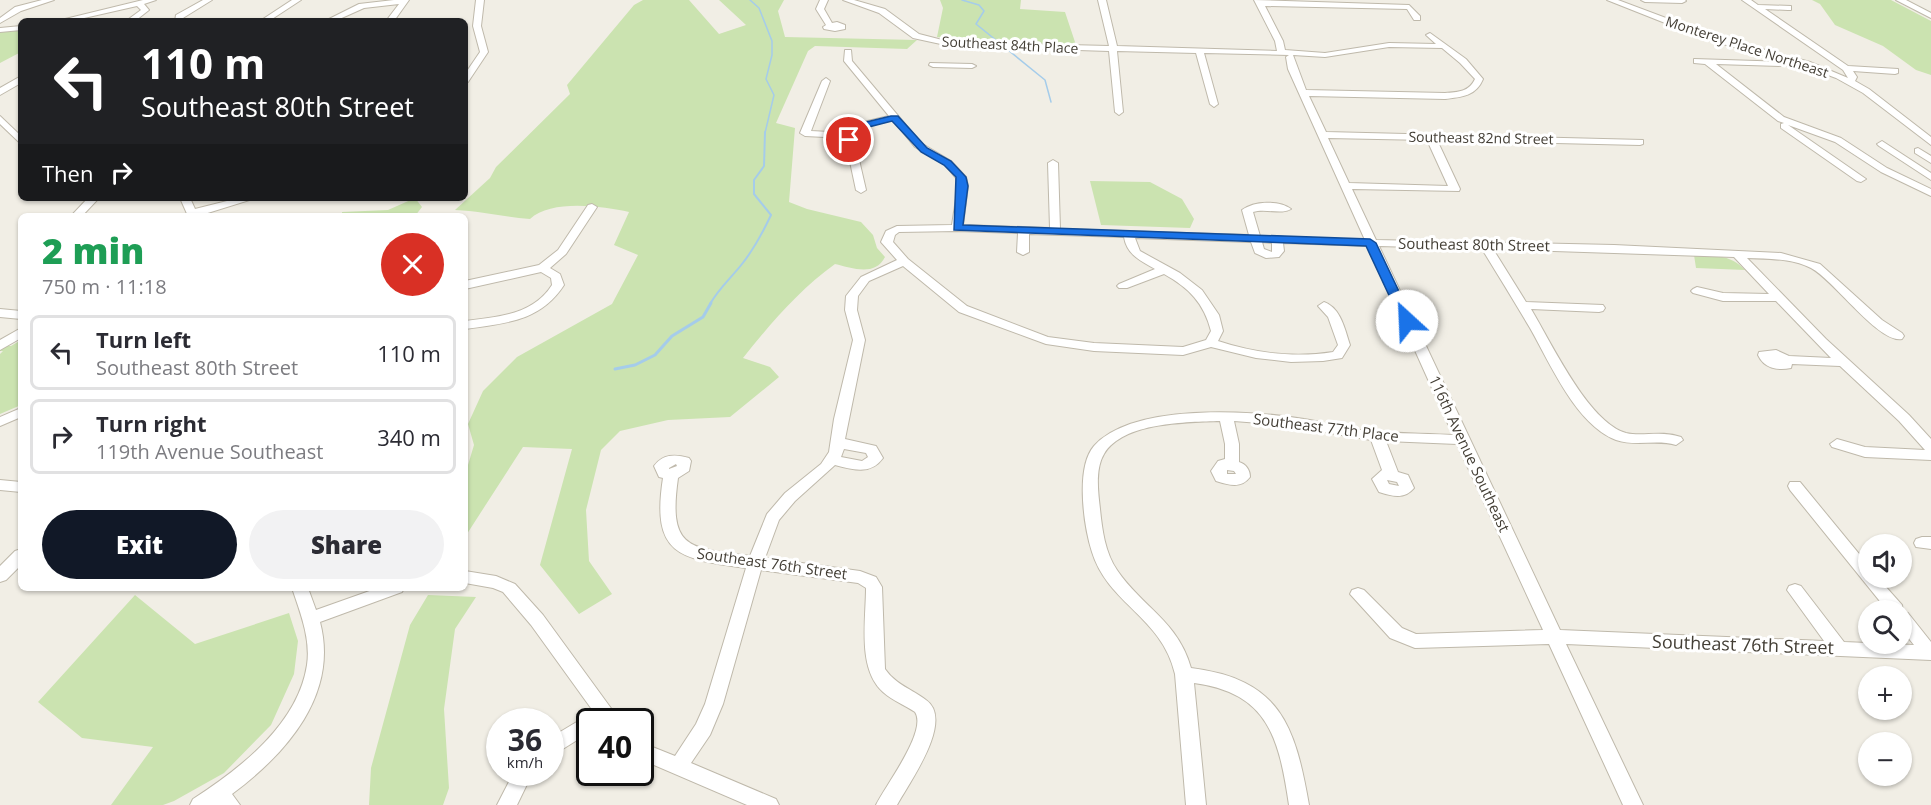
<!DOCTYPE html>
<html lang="en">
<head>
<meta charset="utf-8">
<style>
	body { margin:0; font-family:"Open Sans",sans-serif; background:#f2f2f3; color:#2b2b33; height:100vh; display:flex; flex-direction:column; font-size:22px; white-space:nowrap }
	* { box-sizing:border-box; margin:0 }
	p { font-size:20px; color:#7c7c81 }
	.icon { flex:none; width:33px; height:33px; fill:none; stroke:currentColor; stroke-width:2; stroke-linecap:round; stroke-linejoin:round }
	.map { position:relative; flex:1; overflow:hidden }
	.side { position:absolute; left:18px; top:213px; width:450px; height:378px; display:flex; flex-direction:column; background:#fff; border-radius:9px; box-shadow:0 2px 4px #0004 }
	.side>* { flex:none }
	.hud { position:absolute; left:18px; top:18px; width:450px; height:183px; border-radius:9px; box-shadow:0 2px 4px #0004; background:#202124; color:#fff; overflow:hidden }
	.fabs { position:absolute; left:1858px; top:534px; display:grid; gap:12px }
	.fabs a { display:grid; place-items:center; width:54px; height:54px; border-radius:50%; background:#fff; box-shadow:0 2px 4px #0004; font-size:30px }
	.speed { position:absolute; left:486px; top:708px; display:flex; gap:12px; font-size:30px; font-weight:700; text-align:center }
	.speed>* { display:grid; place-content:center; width:78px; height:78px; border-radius:50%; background:#fff; box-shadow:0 2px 4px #0004; line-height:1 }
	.speed small { font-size:15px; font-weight:400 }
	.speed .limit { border:3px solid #111; border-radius:9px; background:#fff; color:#111 }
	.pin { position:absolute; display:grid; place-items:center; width:51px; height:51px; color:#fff; margin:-26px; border:3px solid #fff; border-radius:50%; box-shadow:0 2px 6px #0007 }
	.me { position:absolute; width:66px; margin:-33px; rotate:335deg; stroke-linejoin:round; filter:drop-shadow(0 0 4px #0008) }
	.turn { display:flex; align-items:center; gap:21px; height:126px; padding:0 24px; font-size:27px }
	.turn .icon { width:78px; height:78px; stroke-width:2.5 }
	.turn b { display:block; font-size:42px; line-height:51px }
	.then { display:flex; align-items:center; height:57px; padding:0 24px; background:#0003; gap:12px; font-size:22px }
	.round { display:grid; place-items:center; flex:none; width:63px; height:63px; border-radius:32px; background:#f2f2f3 }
	.summary { display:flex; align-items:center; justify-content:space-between; height:102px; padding:0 24px }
	h1 { font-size:36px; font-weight:800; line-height:45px; color:#1e9e55 }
	.action { display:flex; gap:12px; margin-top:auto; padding:12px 24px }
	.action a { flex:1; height:69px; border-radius:36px; background:#111827; color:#fff; font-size:24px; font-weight:800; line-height:69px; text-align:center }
	.action a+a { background:#f2f2f3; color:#2b2b33 }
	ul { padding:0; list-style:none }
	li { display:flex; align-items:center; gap:18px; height:75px; margin:0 12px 9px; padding:0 12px; border:3px solid #e1e1e2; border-radius:9px }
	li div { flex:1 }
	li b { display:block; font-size:22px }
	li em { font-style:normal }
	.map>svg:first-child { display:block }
	.green { fill:#cbe3b0 }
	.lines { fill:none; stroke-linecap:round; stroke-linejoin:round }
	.stream-far2 { stroke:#a5ccea; stroke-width:1.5 }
	.stream-far1 { stroke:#a5ccea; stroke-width:2 }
	.stream { stroke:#a5ccea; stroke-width:3 }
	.minor-casing { stroke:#bfb9ab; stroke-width:2 }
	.minor { fill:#fff; fill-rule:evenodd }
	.route { fill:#1a73e8; stroke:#114b97; stroke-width:1.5 }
	.labels { text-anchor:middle; stroke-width:6; stroke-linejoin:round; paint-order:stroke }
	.far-street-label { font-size:14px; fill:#433e35; stroke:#fff }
	.street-label { font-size:15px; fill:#433e35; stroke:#fff }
	.near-street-label { font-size:18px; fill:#433e35; stroke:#fff }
</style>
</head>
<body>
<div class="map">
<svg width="1931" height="805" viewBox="0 0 1931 805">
	<rect width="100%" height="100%" fill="#f1eee5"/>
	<path class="green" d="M 643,0 L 689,0 L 719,34 L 746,25 L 719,0 L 784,0 L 778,11 L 785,37 L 917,40 L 907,49 L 815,46 L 808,51 L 776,123 L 795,128 L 789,202 L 807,209 L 861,222 L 873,235 L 877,248 L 885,257 C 875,277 852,268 835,264 C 799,290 770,324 743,358 L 770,367 L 779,377 L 730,417 L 668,420 L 620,431 L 601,450 L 586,510 L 589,561 L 612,594 L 579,614 L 540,565 L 572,449 L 523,447 L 465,537 L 465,475 L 474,445 L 468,424 L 483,391 L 517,357 L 612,304 L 638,255 L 614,245 L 629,212 C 602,206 551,199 530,219 C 504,217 481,211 455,210 L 490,178 L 496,167 L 570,94 L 567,85 L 634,5 Z
		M 940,0 L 1021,0 L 1020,9 L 1065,12 L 1076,45 L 972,41 L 937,37 L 943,8 Z
		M 1812,0 L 1891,0 L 1931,21 L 1931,75 L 1916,70 L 1883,46 L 1835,25 L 1820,4 Z
		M 21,30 L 21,52 L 0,63 L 0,32 Z
		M 1090,181 L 1150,182 L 1182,199 L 1194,219 L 1190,228 L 1101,225 Z
		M 415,198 L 422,207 L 415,216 L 342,216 L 342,212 L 388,210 Z
		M 1694,255 C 1715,256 1730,254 1745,270 L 1696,268 Z
		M 21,340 L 21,405 L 0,414 L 0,354 L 3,351 L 0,351 L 0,345 L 11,346 Z
		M 135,595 L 195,644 L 289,613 L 298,641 L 294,674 L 271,725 L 224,773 L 174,801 L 163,805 L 111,805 L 153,747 L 82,738 L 38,702 Z
		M 428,595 L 476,597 L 455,629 L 444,709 L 449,788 L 443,805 L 369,805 L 371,768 L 410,625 Z"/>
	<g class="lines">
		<path class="stream-far2" d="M 750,0 L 759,8 L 772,41 L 772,55 L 766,79 L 774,95 L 765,133
			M 962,0 L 979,5 L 984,11 L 976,24 L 1045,80 L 1051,102"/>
		<path class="stream-far1" d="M 710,304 C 719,288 731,278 742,264 C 754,249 763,232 771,215 L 754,194 L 754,180 L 764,166 L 765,132"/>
		<path class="stream" d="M 615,369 L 635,365 L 655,355 L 672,336 L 703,317 L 711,303"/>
		<defs>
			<path id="minor" d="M 42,0 L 54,0 L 21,11 L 0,23 L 0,18 L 15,7 Z
				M 143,0 L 156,0 L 144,4 L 149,10 L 135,21 L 126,21 L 141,10 L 137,6 L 71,21 L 57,21 Z
				M 203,0 L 212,0 L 183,18 L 183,21 L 175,21 L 176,15 Z
				M 292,0 L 301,0 L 269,21 L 260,21 Z
				M 394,0 L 409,0 L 394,21 L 386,21 L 399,4 L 364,8 L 335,21 L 325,21 L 359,4 Z
				M 476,0 L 484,0 L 481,26 L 488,52 L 468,82 L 465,83 L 465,74 L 480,52 L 473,26 Z
				M 820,0 L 828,0 L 824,9 L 832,23 L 837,22 L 845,25 L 845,29 L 835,31 L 824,29 L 823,27 L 826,25 L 816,9 Z
				M 843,0 L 854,0 L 885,9 L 919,34 L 950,42 L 1109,46 L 1098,0 L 1106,0 L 1117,46 L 1277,51 L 1275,41 L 1254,0 L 1409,5 L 1420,16 L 1420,20 L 1414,20 L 1407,9 L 1265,6 L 1283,41 L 1285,50 L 1325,53 L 1389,43 L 1436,44 L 1426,35 L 1430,33 L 1466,59 L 1483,79 C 1476,96 1462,97 1445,99 L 1309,96 L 1326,132 L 1643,140 L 1643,144 L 1640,145 L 1437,140 L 1460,189 L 1459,191 L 1352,189 L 1376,240 L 1614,245 L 1781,253 L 1820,264 L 1882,320 L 1902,333 L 1904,336 L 1902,339 C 1879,344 1833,279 1811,268 C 1792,258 1768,259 1747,258 L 1826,339 L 1909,415 L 1931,439 L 1931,460 L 1865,457 L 1832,447 L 1830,444 L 1837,439 L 1865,447 L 1925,450 L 1899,421 L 1840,366 L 1792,364 L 1791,368 C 1777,371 1764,368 1758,355 L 1759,352 L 1776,350 L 1789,356 L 1831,358 L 1776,301 L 1723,301 L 1693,293 L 1691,291 L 1693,289 L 1697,287 L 1723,293 L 1769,294 L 1734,257 L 1493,249 L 1526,302 L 1603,305 L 1605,308 L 1603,311 L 1599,312 L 1531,309 C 1551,342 1588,422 1626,433 C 1643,437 1660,430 1681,437 L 1683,440 L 1676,445 C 1656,439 1636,447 1616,440 C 1576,425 1550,363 1530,328 C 1514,301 1498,275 1482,249 L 1379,246 L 1560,630 L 1824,641 L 1787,590 L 1789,586 L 1795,584 L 1801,586 L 1844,642 L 1914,645 L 1902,630 L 1902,610 L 1887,610 L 1790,490 L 1788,486 L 1790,482 L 1800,482 L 1869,566 L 1869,578 L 1878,578 L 1902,605 L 1903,612 L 1908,613 L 1931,642 L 1931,660 L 1566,644 L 1643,805 L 1623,805 L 1549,644 L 1415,648 L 1390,638 L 1350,594 L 1352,590 L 1358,588 L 1364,590 L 1402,628 L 1416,634 L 1543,630 L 1457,444 L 1386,441 L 1398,472 L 1408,475 L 1414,488 C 1404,500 1392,496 1379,492 L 1372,479 L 1382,470 L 1371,440 L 1283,425 L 1234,421 L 1239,444 L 1239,462 C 1246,464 1250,470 1250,477 C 1241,489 1229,485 1216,481 L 1211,471 L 1218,461 L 1225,459 L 1225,444 L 1220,421 C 1187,422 1123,422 1104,454 C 1095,469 1098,492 1100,509 C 1102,529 1105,553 1117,570 C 1142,607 1178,621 1191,668 C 1280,679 1295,725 1309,805 L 1289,805 C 1279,739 1269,693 1194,683 L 1206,805 L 1186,805 L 1175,674 C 1162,617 1108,604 1092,552 C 1084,527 1075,468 1094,446 C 1132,403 1251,410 1304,419 C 1320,421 1336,427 1353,429 C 1386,434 1419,433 1453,435 L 1368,246 L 1283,243 L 1284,251 L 1279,257 L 1266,258 L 1255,253 L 1251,242 L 1135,238 L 1140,251 L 1180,273 L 1202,290 L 1219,315 L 1223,331 L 1218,341 C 1254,353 1295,358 1333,352 L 1338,345 L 1328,317 L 1318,306 L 1324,302 C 1341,308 1345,330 1350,345 L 1342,358 L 1323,361 L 1291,362 L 1256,358 L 1211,347 L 1183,355 L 1094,351 L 1046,344 L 959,312 L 903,266 L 869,281 L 858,296 L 857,310 L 865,340 L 845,439 L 876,446 L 883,458 C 871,475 853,470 835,465 L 795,501 L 779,520 L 765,558 L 860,571 L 876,577 L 882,587 L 885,669 C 896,685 912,689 926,700 C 955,720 909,783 897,805 L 876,805 C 885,786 928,731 915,712 C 905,705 893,701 883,692 C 857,669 866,620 866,588 L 858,583 L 761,570 L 723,704 L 710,735 L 691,763 L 776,799 L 779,805 L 747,805 L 640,759 L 640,742 L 675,756 L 696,724 L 705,704 L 746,568 C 679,559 651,555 663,478 L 659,477 L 654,466 C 663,454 675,454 689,458 L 691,461 L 689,471 L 678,478 C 668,549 688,548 750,556 L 767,514 L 785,493 L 821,464 L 829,452 L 834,419 L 853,340 L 845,310 L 846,296 L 861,277 L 897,260 L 881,242 L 886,231 L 897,226 L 952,225 L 958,186 L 956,178 L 945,165 L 915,147 L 893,120 L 865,127 L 854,138 L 866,190 L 861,193 L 856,190 L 845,138 L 805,136 L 800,133 L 822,81 L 826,78 L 830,81 L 811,131 L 848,133 L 859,123 L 889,116 L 844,61 L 845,50 L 851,50 L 852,61 L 921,143 L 951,161 L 966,177 L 968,186 L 963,225 L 1050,228 L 1048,163 L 1053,160 L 1058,163 L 1060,229 L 1249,235 L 1242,210 C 1254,201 1279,200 1291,209 C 1282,215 1265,208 1253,212 L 1260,236 L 1365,240 L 1288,69 L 1286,57 L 1289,55 L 1204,53 L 1218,104 L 1214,107 L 1210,104 L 1196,53 L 1117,51 L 1123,112 L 1119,115 L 1115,112 L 1109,51 L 950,46 L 913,38 L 879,13 ZM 1389,47 L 1442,48 L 1460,63 L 1475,79 C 1469,92 1458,92 1445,93 L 1306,90 L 1293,55 L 1325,57 ZM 1328,138 L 1427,140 L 1448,186 L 1349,183 ZM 957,231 L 1018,233 L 1017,252 L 1023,255 L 1029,252 L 1029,234 L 1124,237 C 1127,255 1141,261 1155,269 L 1119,284 L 1117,286 L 1119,288 L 1127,288 L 1164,274 C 1189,288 1204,303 1211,331 L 1206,340 L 1183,347 L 1094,343 L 1048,337 L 967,306 L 908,259 L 893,242 L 895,235 L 899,232 ZM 1262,242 L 1272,243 L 1272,252 L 1264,249 ZM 844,449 L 866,453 L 868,457 L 862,461 L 841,457 ZM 676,464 L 677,466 L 669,469 L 669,468 ZM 1227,470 L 1234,471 L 1236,474 L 1227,474 ZM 1387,480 L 1397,482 L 1399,486 L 1389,484 Z
				M 1607,0 L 1618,0 L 1714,36 L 1810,62 L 1848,78 L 1843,70 L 1742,0 L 1751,0 L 1758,5 L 1791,6 L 1791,10 L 1788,10 L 1765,9 L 1848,66 L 1898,69 L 1898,73 L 1895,74 L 1853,71 L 1857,77 L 1855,81 L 1869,89 L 1931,137 L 1931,145 L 1863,93 L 1836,78 L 1804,66 L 1708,40 Z
				M 1641,0 L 1685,0 L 1686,1 L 1682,3 L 1645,2 Z
				M 1896,0 L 1906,0 L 1931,13 L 1931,18 Z
				M 21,26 L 21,30 L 0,32 L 0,28 Z
				M 1694,59 L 1787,62 L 1787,66 L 1784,66 L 1716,64 L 1784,117 L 1841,138 L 1887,168 L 1931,189 L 1931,196 L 1881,172 L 1835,142 L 1788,125 L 1866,179 L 1861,182 L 1857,181 L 1781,128 L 1781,124 L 1784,123 L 1778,121 L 1705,64 L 1694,63 Z
				M 930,63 L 972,64 L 976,66 L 972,68 L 933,67 L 929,65 Z
				M 21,76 L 21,83 L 0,95 L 0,88 Z
				M 0,116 L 21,136 L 21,144 L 0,124 Z
				M 1882,141 L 1931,173 L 1931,180 L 1879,146 L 1877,144 Z
				M 1918,148 L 1931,156 L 1931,163 L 1915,153 L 1915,149 Z
				M 88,198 L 99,198 L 82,216 L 71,216 Z
				M 180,198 L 190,198 L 195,209 L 239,198 L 256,198 L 198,216 L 188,216 Z
				M 592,204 L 597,207 L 566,254 L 550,268 L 560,274 L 564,285 C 540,322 505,323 465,329 L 465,321 C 498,317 533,315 552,285 L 551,278 L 541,272 L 465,289 L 465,281 L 539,265 L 558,250 L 588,205 Z
				M 0,309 L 21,311 L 21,319 L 0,317 Z
				M 21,328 L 21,338 L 0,350 L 0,340 Z
				M 21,408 L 21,417 L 0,426 L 0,417 Z
				M 0,480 L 21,482 L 21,492 L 0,490 Z
				M 1922,537 L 1931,537 L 1931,549 L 1916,547 L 1914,543 L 1916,539 Z
				M 21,549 L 21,565 L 6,580 L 0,582 L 0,566 L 15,551 Z
				M 465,571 L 496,576 L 515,584 L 543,615 L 621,722 L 601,722 L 531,625 L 503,592 L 493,588 L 465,583 Z
				M 292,588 L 308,588 L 316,610 L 378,588 L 404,588 L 402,592 L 320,622 C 339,694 287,753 232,794 L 240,805 L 190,805 L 193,799 C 241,768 298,724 307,665 C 311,639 300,612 292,588 Z
				M 590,714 L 597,716 L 599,722 L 590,722 L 590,732 L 550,757 L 550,738 Z
				M 514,772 L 533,772 L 517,805 L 497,805 Z"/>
		</defs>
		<use href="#minor" class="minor-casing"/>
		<use href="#minor" class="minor"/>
	</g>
	<path class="route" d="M 891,116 L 898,116 L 927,148 L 951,161 L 966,177 L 968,186 L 963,225 L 1370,239 L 1376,243 L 1413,321 L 1407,325 L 1401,321 L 1366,246 L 954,230 L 956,177 L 944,165 L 921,152 L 892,121 L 861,129 L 852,142 L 844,140 L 854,125 Z"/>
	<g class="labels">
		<g class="far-street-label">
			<text transform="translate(1010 45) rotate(3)" y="5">Southeast 84th Place</text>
			<text transform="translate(1747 47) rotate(18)" y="5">Monterey Place Northeast</text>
			<text transform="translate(1481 138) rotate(1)" y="5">Southeast 82nd Street</text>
		</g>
		<g class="street-label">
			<text transform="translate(1474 245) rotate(1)" y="5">Southeast 80th Street</text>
			<text transform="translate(1326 428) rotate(7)" y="5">Southeast 77th Place</text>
			<text transform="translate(1469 454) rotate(65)" y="5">116th Avenue Southeast</text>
			<text transform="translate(772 564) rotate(8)" y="5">Southeast 76th Street</text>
		</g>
		<g class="near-street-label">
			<text transform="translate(1743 645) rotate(2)" y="6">Southeast 76th Street</text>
		</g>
	</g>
</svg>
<div class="fabs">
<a><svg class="icon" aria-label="sound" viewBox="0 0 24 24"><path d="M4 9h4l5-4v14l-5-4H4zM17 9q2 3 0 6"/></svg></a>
<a><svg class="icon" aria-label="search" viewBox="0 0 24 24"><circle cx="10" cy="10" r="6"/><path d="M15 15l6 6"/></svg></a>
<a>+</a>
<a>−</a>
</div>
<div class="speed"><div>36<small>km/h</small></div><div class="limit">40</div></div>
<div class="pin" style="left:849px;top:140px;background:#d93025"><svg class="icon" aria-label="arrive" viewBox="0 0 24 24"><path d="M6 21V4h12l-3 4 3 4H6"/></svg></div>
<svg class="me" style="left:1407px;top:321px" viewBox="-20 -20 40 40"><circle r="19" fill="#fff"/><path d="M0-13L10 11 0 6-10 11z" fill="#1a73e8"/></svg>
<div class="hud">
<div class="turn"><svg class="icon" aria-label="left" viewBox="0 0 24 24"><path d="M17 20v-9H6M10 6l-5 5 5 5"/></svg><div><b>110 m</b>Southeast 80th Street</div></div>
<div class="then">Then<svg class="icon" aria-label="right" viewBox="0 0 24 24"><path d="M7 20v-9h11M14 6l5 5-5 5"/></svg></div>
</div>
<section class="side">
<div class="summary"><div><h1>2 min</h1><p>750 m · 11:18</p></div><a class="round" style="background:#d93025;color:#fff"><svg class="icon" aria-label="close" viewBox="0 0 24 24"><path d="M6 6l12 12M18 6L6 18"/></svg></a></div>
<ul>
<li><svg class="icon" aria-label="left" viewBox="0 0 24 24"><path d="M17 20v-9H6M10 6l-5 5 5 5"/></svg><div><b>Turn left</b><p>Southeast 80th Street</p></div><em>110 m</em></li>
<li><svg class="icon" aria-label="right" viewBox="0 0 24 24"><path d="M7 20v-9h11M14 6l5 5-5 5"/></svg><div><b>Turn right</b><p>119th Avenue Southeast</p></div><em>340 m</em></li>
</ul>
<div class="action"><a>Exit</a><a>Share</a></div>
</section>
</div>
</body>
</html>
